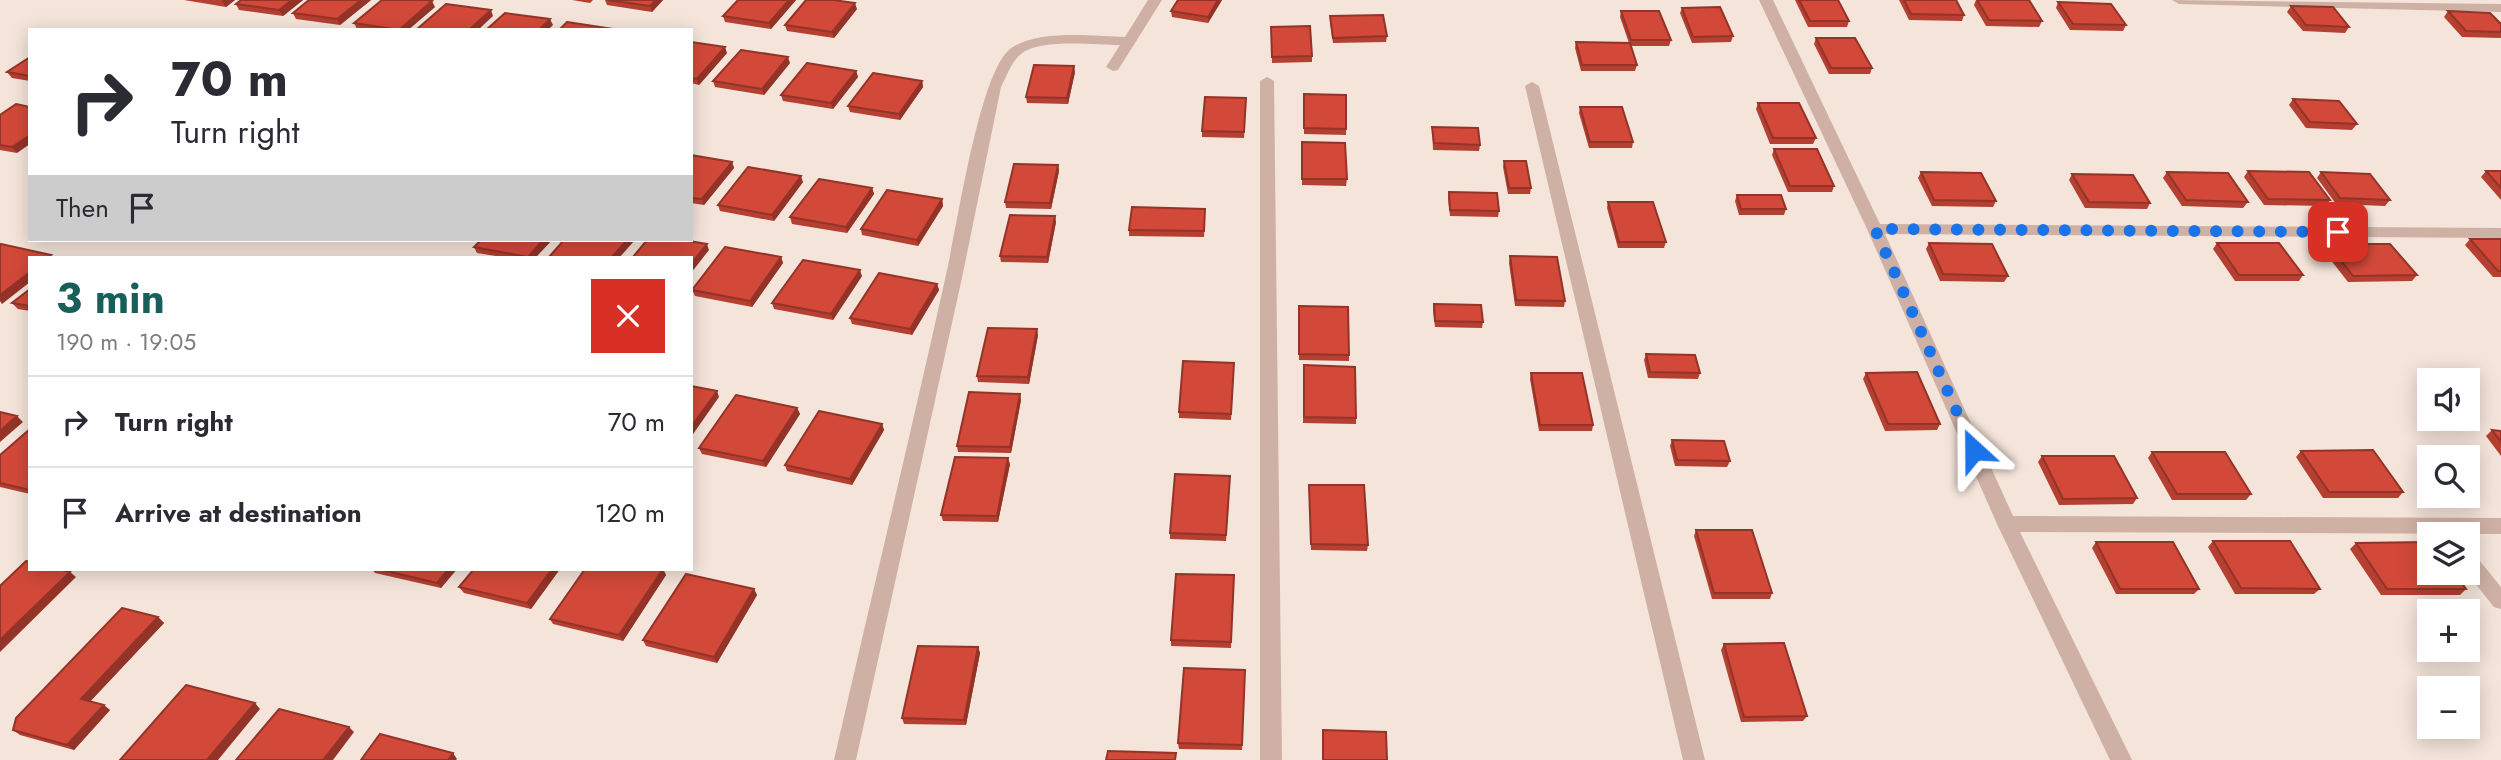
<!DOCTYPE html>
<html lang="en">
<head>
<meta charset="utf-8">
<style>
	body { margin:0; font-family:Jost,sans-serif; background:#f2f2f3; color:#2b2b33; height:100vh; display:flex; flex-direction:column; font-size:26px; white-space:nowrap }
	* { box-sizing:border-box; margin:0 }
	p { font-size:23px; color:#7c7c81 }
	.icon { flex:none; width:38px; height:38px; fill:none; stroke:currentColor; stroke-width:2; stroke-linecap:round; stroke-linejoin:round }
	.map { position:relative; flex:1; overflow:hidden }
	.drawer { position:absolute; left:28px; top:256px; width:665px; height:315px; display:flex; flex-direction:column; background:#fff; border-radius:0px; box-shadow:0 4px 18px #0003 }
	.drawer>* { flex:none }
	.guide { position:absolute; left:28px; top:28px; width:665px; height:214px; border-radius:0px; box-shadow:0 4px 18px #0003; background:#fff; color:#2b2b33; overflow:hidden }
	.buttons { position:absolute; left:2417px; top:368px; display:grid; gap:14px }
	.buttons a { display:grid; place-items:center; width:63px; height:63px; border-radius:0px; background:#fff; box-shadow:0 4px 18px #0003; font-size:35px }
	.pin { position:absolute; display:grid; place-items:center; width:60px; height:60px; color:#fff; margin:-30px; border-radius:14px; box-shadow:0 4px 10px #0006 }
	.me { position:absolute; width:77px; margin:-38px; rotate:336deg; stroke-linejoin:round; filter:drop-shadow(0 0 5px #0008) }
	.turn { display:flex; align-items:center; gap:24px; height:147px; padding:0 28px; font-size:32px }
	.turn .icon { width:91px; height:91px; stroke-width:2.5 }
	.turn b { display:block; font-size:49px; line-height:60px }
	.then { display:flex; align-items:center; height:66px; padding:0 28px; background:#0003; gap:14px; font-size:26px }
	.round { display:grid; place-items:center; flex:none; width:74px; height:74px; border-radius:0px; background:#f2f2f3 }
	.head { display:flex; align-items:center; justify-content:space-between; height:119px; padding:0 28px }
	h1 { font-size:42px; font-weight:700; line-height:52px; color:#185e59 }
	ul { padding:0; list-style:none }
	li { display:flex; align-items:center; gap:21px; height:91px; padding:0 28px; border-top:2px solid #e1e1e2 }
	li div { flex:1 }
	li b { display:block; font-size:26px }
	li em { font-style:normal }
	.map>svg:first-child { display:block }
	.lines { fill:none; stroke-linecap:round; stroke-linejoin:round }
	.minor { fill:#ceb1a4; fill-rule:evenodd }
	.wall { fill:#b53f31 }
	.shaded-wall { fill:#943328 }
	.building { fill:#d34939; stroke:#943328; stroke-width:2 }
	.route { stroke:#1a73e8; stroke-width:12; stroke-dasharray:0 21.6 }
</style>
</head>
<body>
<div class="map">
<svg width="2501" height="760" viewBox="0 0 2501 760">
	<rect width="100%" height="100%" fill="#f4e4da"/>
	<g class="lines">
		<path class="minor" d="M 1148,0 L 1162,0 L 1118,70 L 1113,71 L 1106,67 L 1120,45 C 1096,45 1040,38 1021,54 C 1011,62 1007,76 1001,87 L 963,273 L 856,760 L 834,760 C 871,598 910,437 946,275 C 957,227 978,82 1007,52 C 1030,28 1094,36 1125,37 Z
			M 1759,0 L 1773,0 L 1880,224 L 2501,228 L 2501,238 L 1885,234 L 2013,516 L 2501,518 L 2501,534 L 2020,532 L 2132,760 L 2110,760 L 1997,524 L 1867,229 Z
			M 2172,0 L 2501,4 L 2501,12 L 2179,4 Z
			M 1267,77 L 1274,81 L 1282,760 L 1260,760 L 1260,81 Z
			M 1532,82 L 1539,86 L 1705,760 L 1683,760 L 1525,86 Z
			M 2468,553 L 2475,555 L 2501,587 L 2501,609 L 2494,607 L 2466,572 Z"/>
	</g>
	<path class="wall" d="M 184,0 L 235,0 L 226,7 Z
		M 303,0 L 283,16 L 239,10 L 236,4 Z
		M 371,0 L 340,25 L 296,19 L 293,13 Z
		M 572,0 L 593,0 L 590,3 Z
		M 605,0 L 663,0 L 652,12 L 607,5 Z
		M 796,0 L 771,29 L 725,22 L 723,16 Z
		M 1178,0 L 1222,0 L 1208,23 L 1172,17 L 1171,11 Z
		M 1795,0 L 1838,0 L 1849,21 L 1847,27 L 1808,27 Z
		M 1899,0 L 1956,0 L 1964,15 L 1962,21 L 1909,20 Z
		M 1976,0 L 2029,0 L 2042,21 L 2039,27 L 1986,26 L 1974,5 Z
		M 2058,2 L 2126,25 L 2123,31 L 2070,30 L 2056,8 Z
		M 2291,6 L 2349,27 L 2345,33 L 2303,31 L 2287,12 Z
		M 435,7 L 408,30 L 365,30 L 357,29 L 354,23 Z
		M 1682,8 L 1733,36 L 1731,42 L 1692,43 L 1680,13 Z
		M 857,9 L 834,38 L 787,31 L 785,25 Z
		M 1621,11 L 1671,40 L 1669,46 L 1631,46 L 1637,65 L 1635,71 L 1581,71 L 1575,48 L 1576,42 L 1629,43 L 1620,17 Z
		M 2448,11 L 2501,24 L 2501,38 L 2462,37 L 2444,17 Z
		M 1330,16 L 1387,36 L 1386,42 L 1333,43 L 1330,22 Z
		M 1271,27 L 1312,56 L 1312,62 L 1272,63 Z
		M 1816,38 L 1872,68 L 1870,74 L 1829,74 L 1814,44 Z
		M 691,42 L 727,53 L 699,85 L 691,83 Z
		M 30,57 L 30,81 L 12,78 L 7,72 Z
		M 790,63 L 764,95 L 715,87 L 713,81 Z
		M 856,71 L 858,77 L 833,109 L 783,101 L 781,95 Z
		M 1075,72 L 1068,104 L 1027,103 L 1026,97 Z
		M 922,81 L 923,87 L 900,120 L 850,112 L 848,106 Z
		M 1304,94 L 1346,129 L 1346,135 L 1304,134 Z
		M 1246,98 L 1244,138 L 1202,137 L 1202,131 Z
		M 2293,99 L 2357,124 L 2352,130 L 2306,128 L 2289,105 Z
		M 1758,103 L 1816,138 L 1813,144 L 1770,144 L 1756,109 Z
		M 1580,107 L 1633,142 L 1632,148 L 1589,148 L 1579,113 Z
		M 0,115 L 17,153 L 0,150 Z
		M 1432,127 L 1480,145 L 1479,151 L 1433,150 Z
		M 1302,142 L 1347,179 L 1346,186 L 1302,185 Z
		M 1774,149 L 1834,186 L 1832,192 L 1788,192 L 1772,155 Z
		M 691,155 L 732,162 L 734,168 L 704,205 L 691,203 Z
		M 1504,161 L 1531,188 L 1530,194 L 1508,194 L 1503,167 Z
		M 1058,165 L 1059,171 L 1051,209 L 1006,208 L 1005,202 Z
		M 2248,171 L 2330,200 L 2326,206 L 2264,205 L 2244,177 Z
		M 2486,171 L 2501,171 L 2501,200 L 2481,177 Z
		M 1921,172 L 1996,201 L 1993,207 L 1932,206 L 1918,178 Z
		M 2167,172 L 2248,202 L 2243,208 L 2182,206 L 2163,178 Z
		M 2321,172 L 2390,200 L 2385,206 L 2336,204 L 2317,178 Z
		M 2072,174 L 2150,203 L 2147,209 L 2085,208 L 2069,180 Z
		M 803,182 L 774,221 L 720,211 L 718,205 Z
		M 872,188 L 874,194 L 847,233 L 792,224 L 790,217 Z
		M 1449,192 L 1499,211 L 1498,217 L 1450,216 L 1448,198 Z
		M 1737,195 L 1786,209 L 1784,215 L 1739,215 L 1735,201 Z
		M 942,199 L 943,206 L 918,246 L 862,235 L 861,229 Z
		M 1608,202 L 1666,242 L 1664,248 L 1618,248 L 1607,208 Z
		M 1205,215 L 1204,237 L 1129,236 L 1129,230 Z
		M 1056,222 L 1048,263 L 1001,262 L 1000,256 Z
		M 2470,239 L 2501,239 L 2501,277 L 2493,277 L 2465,245 Z
		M 481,240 L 552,240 L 536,257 L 502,257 L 477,253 L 474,247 Z
		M 1929,243 L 2008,276 L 2004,282 L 1940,281 L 1926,249 Z
		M 2217,243 L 2303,275 L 2299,281 L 2235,281 L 2213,249 Z
		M 2328,244 L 2417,275 L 2412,281 L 2348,282 L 2323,250 Z
		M 1510,256 L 1565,301 L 1564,307 L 1515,306 L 1509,263 Z
		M 781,257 L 783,263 L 752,307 L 695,296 L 692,290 Z
		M 862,276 L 833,320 L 774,309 L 772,303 Z
		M 937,284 L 939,290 L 912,335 L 852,324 L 850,318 Z
		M 30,289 L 30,311 L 18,309 L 12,303 Z
		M 1434,304 L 1483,322 L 1482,328 L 1435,327 L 1433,310 Z
		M 1299,306 L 1349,355 L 1349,361 L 1299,360 Z
		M 1038,335 L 1029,384 L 978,382 L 977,376 Z
		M 1646,354 L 1700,373 L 1698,379 L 1648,378 L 1644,360 Z
		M 1304,365 L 1356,418 L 1356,424 L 1303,423 Z
		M 1234,369 L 1231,420 L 1179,418 L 1179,412 Z
		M 1531,373 L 1593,425 L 1592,431 L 1539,431 L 1530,379 Z
		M 1866,373 L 1940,424 L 1937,430 L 1885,431 L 1863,379 Z
		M 1021,400 L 1011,453 L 958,452 L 957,446 Z
		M 797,408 L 800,414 L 766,467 L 702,454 L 699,448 Z
		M 882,424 L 884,430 L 852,485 L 787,471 L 785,465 Z
		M 30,429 L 30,494 L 0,487 L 0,455 Z
		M 2492,430 L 2501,431 L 2501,456 L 2486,436 Z
		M 1672,440 L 1730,461 L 1727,467 L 1675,466 L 1670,446 Z
		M 2301,451 L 2403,492 L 2398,498 L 2323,498 L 2296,457 Z
		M 2152,452 L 2251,494 L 2246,500 L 2172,500 L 2148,458 Z
		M 2042,456 L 2137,498 L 2133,504 L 2059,505 L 2038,462 Z
		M 1010,464 L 998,522 L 943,521 L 941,515 Z
		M 1230,482 L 1226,541 L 1170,539 L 1170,533 Z
		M 1309,491 L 1368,545 L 1367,551 L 1311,550 Z
		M 1696,530 L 1772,593 L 1770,599 L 1712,599 L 1694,536 Z
		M 2213,541 L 2320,589 L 2314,594 L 2235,594 L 2208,547 Z
		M 2096,542 L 2199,589 L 2194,594 L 2116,594 L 2092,548 Z
		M 2356,543 L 2466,589 L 2460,595 L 2381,595 L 2350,549 Z
		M 372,569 L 457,569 L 441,588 L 375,573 Z
		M 560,569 L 531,609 L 464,593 L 459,587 Z
		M 663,569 L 666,575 L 623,641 L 553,624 L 550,619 Z
		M 1234,575 L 1231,648 L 1171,646 L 1171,640 Z
		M 754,589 L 757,595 L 717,663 L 646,646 L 643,640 Z
		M 158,617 L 164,623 L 90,701 L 110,710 L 74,750 L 20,735 L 13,730 Z
		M 1724,644 L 1807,716 L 1803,721 L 1741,722 L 1721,650 Z
		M 978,647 L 980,653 L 966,725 L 904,724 L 902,718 Z
		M 1245,670 L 1242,750 L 1179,749 L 1178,743 Z"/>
	<path class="shaded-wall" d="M 224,0 L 235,0 L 226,7 L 222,1 Z
		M 292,0 L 303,0 L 283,16 L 279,10 Z
		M 361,0 L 371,0 L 340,25 L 337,19 Z
		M 656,0 L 663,0 L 652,12 L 650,6 Z
		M 789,0 L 796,0 L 771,29 L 769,23 Z
		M 1218,0 L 1222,0 L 1208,23 L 1208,17 Z
		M 432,1 L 435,7 L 408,30 L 399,30 Z
		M 855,3 L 857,9 L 834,38 L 832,32 Z
		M 491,10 L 493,16 L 478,30 L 469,30 Z
		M 550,19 L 553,25 L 548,30 L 539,30 Z
		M 725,47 L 727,53 L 699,85 L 697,79 Z
		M 788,57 L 790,63 L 764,95 L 762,89 Z
		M 1074,66 L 1075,72 L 1068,104 L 1067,98 Z
		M 856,71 L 858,77 L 833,109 L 831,103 Z
		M 922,81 L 923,87 L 900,120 L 899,114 Z
		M 30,135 L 30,144 L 17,153 L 12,147 Z
		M 732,162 L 734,168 L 704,205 L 702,199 Z
		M 1058,165 L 1059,171 L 1051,209 L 1050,203 Z
		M 801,176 L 803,182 L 774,221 L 772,215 Z
		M 872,188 L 874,194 L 847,233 L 846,227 Z
		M 942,199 L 943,206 L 918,246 L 917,240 Z
		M 1055,216 L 1056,222 L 1048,263 L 1047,257 Z
		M 543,240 L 552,240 L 536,257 L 528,257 Z
		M 627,240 L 635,240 L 620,257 L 612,257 Z
		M 707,244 L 709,250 L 691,273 L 691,264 Z
		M 781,257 L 783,263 L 752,307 L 750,301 Z
		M 860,270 L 862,276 L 833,320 L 831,314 Z
		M 30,272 L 30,282 L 2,304 L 0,301 L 0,295 Z
		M 937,284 L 939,290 L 912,335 L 910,329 Z
		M 1037,329 L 1038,335 L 1029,384 L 1028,377 Z
		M 717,391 L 719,397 L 691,437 L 691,427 Z
		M 1020,394 L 1021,400 L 1011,453 L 1010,447 Z
		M 797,408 L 800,414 L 766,467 L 763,461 Z
		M 17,416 L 23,422 L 0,442 L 0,431 Z
		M 882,424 L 884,430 L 852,485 L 850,479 Z
		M 1008,458 L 1010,464 L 998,522 L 997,516 Z
		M 448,569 L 457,569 L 441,588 L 437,583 Z
		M 552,569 L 560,569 L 531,609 L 527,603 Z
		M 663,569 L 666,575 L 623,641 L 619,635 Z
		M 70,572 L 76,577 L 0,652 L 0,640 Z
		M 754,589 L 757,595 L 717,663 L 714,657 Z
		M 158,617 L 164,623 L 87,705 L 81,699 Z
		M 978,647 L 980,653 L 966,725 L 964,720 Z
		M 255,703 L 260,709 L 218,760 L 207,760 Z
		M 104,705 L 110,710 L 74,750 L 67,745 Z
		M 349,727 L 354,732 L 333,760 L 323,760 Z
		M 453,753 L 457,759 L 456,760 L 448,760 Z"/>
	<path class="building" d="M 241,0 L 292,0 L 279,10 L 236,4 Z
		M 309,0 L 361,0 L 337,19 L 293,13 Z
		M 382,0 L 427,0 L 432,1 L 399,30 L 354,23 Z
		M 608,0 L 656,0 L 650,6 Z
		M 738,0 L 789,0 L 769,23 L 723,16 Z
		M 806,0 L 833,0 L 855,3 L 832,32 L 785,25 Z
		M 1178,0 L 1218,0 L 1208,17 L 1171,11 Z
		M 1799,0 L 1838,0 L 1849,21 L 1810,21 Z
		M 1904,0 L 1956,0 L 1964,15 L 1911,14 Z
		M 1977,0 L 2029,0 L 2042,21 L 1989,20 Z
		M 2058,2 L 2111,4 L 2126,25 L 2073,24 Z
		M 446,4 L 491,10 L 469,30 L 416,30 Z
		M 2291,6 L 2333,7 L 2349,27 L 2306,25 Z
		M 1720,7 L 1733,36 L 1693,37 L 1682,8 Z
		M 1621,11 L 1659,11 L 1671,40 L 1631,40 Z
		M 2448,11 L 2490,13 L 2501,24 L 2501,32 L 2466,31 Z
		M 505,13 L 550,19 L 539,30 L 486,30 Z
		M 1383,15 L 1387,36 L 1333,38 L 1330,16 Z
		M 567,22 L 613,29 L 559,30 Z
		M 1310,26 L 1312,56 L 1272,57 L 1271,27 Z
		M 1816,38 L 1855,38 L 1872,68 L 1831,68 Z
		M 691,42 L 725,47 L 697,79 L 691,78 Z
		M 1576,42 L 1630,43 L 1637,65 L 1582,65 Z
		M 741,50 L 788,57 L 762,89 L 713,81 Z
		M 30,57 L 30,76 L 7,72 Z
		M 807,63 L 856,71 L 831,103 L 781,95 Z
		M 1034,65 L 1074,66 L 1067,98 L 1026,97 Z
		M 873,73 L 922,81 L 899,114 L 848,106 Z
		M 1304,94 L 1346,95 L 1346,129 L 1304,128 Z
		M 1205,97 L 1246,98 L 1244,132 L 1202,131 Z
		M 2293,99 L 2339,101 L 2357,124 L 2310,122 Z
		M 1758,103 L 1799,103 L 1816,138 L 1773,138 Z
		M 16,104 L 30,107 L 30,135 L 12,147 L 0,145 L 0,115 Z
		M 1580,107 L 1622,107 L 1633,142 L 1590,142 Z
		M 1432,127 L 1478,128 L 1480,145 L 1434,143 Z
		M 1302,142 L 1345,143 L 1347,179 L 1302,179 Z
		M 1774,149 L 1817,149 L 1834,186 L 1790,186 Z
		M 691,155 L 732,162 L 702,199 L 691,198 Z
		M 1504,161 L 1526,161 L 1531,188 L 1509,188 Z
		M 1014,164 L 1058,165 L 1050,203 L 1005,202 Z
		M 748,167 L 801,176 L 772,215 L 718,205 Z
		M 2248,171 L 2309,172 L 2330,200 L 2268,199 Z
		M 2486,171 L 2501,171 L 2501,188 Z
		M 1921,172 L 1981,173 L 1996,201 L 1934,200 Z
		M 2167,172 L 2228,173 L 2248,202 L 2186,200 Z
		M 2321,172 L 2370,174 L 2390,200 L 2340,198 Z
		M 2072,174 L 2133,175 L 2150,203 L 2089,202 Z
		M 819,179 L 872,188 L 846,227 L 790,217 Z
		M 887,190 L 942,199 L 917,240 L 861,229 Z
		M 1449,192 L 1497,193 L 1499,211 L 1450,210 Z
		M 1737,195 L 1781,195 L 1786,209 L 1741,209 Z
		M 1608,202 L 1653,202 L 1666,242 L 1619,242 Z
		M 1132,207 L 1205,209 L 1204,231 L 1129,230 Z
		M 1010,215 L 1055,216 L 1047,257 L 1000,256 Z
		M 2470,239 L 2501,239 L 2501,271 L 2498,271 Z
		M 481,240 L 543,240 L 528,257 L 474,247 Z
		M 564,240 L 627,240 L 612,257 L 549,257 Z
		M 647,240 L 683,240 L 707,244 L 691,264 L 691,257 L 633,257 Z
		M 1929,243 L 1992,244 L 2008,276 L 1943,274 Z
		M 2217,243 L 2279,243 L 2303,275 L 2239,275 Z
		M 1,244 L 51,255 L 48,257 L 30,257 L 30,272 L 0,295 L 0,246 Z
		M 2328,244 L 2390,244 L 2417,275 L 2353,276 Z
		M 725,247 L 781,257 L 750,301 L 692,290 Z
		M 1510,256 L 1557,257 L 1565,301 L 1516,300 Z
		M 803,260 L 860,270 L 831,314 L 772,303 Z
		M 879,273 L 937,284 L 910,329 L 850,318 Z
		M 30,289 L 30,306 L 12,303 Z
		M 1434,304 L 1481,305 L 1483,322 L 1435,321 Z
		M 1299,306 L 1348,307 L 1349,355 L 1299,354 Z
		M 988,328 L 1037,329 L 1028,377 L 977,376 Z
		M 1646,354 L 1695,355 L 1700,373 L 1650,372 Z
		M 1183,361 L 1234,363 L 1231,414 L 1179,412 Z
		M 1304,365 L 1355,367 L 1356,418 L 1304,417 Z
		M 1917,372 L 1940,424 L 1888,424 L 1866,373 Z
		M 1531,373 L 1582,373 L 1593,425 L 1540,425 Z
		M 691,386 L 717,391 L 691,427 Z
		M 969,392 L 1020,394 L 1010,447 L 957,446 Z
		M 736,395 L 797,408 L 763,461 L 699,448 Z
		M 819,411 L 882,424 L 850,479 L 785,465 Z
		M 0,412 L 17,416 L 0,431 Z
		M 30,429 L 30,490 L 0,483 L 0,455 Z
		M 2492,430 L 2501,431 L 2501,442 Z
		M 1672,440 L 1724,441 L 1730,461 L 1677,460 Z
		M 2373,450 L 2403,492 L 2329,492 L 2301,451 Z
		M 2152,452 L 2225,452 L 2251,494 L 2177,494 Z
		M 2042,456 L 2114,456 L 2137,498 L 2063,499 Z
		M 955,457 L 1008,458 L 997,516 L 941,515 Z
		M 1175,474 L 1230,476 L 1226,535 L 1170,533 Z
		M 1309,485 L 1364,485 L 1368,545 L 1311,544 Z
		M 1696,530 L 1752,530 L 1772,593 L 1714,593 Z
		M 2213,541 L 2290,541 L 2320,589 L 2241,588 Z
		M 2096,542 L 2173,542 L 2199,589 L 2120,589 Z
		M 2429,542 L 2429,572 L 2454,572 L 2466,589 L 2387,589 L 2356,543 Z
		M 26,561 L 30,562 L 30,569 L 58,569 L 70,572 L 0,640 L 0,586 Z
		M 378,569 L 448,569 L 437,583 Z
		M 474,569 L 552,569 L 527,603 L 459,587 Z
		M 585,569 L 663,569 L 619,635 L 550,619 Z
		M 686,574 L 754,589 L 714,657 L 643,640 Z
		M 1176,574 L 1234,575 L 1231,642 L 1171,640 Z
		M 122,608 L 158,617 L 81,699 L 104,705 L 67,745 L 13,730 L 16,718 Z
		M 1784,643 L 1807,716 L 1744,717 L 1724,644 Z
		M 918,646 L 978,647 L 964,720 L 902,718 Z
		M 1184,668 L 1245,670 L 1242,745 L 1178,743 Z
		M 186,685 L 255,703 L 207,760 L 120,760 Z
		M 279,709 L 349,727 L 323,760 L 236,760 Z
		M 1323,730 L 1386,732 L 1387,760 L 1323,760 Z
		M 380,734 L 453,753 L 448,760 L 361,760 Z
		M 1108,751 L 1176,753 L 1175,760 L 1106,760 Z"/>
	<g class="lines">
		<path class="route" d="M 1974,450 L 1875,229 L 2338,232"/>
	</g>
</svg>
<div class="buttons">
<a><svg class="icon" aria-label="sound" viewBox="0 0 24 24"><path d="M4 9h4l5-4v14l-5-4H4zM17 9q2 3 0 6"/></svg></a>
<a><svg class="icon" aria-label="search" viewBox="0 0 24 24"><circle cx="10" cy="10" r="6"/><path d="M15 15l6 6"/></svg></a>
<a><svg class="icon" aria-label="layers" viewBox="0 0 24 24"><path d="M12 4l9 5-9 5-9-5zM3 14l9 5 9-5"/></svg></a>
<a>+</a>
<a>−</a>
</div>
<div class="pin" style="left:2338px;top:232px;background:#d93025"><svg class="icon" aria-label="arrive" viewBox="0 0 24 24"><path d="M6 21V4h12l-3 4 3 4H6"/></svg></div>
<svg class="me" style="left:1974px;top:450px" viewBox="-20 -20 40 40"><path d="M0-17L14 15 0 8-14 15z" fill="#1a73e8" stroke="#fff" stroke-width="4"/></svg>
<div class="guide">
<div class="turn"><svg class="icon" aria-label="right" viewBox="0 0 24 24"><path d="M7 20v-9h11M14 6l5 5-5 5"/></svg><div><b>70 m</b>Turn right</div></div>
<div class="then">Then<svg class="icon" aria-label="arrive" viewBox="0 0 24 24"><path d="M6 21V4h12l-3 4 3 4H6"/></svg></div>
</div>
<section class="drawer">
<div class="head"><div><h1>3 min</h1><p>190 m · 19:05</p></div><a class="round" style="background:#d93025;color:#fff"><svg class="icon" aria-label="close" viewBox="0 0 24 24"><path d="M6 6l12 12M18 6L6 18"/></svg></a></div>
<ul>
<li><svg class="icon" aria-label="right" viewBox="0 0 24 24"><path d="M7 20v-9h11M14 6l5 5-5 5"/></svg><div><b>Turn right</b></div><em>70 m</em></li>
<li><svg class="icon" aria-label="arrive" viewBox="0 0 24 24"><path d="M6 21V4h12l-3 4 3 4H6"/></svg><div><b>Arrive at destination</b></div><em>120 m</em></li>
</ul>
</section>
</div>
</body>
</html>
